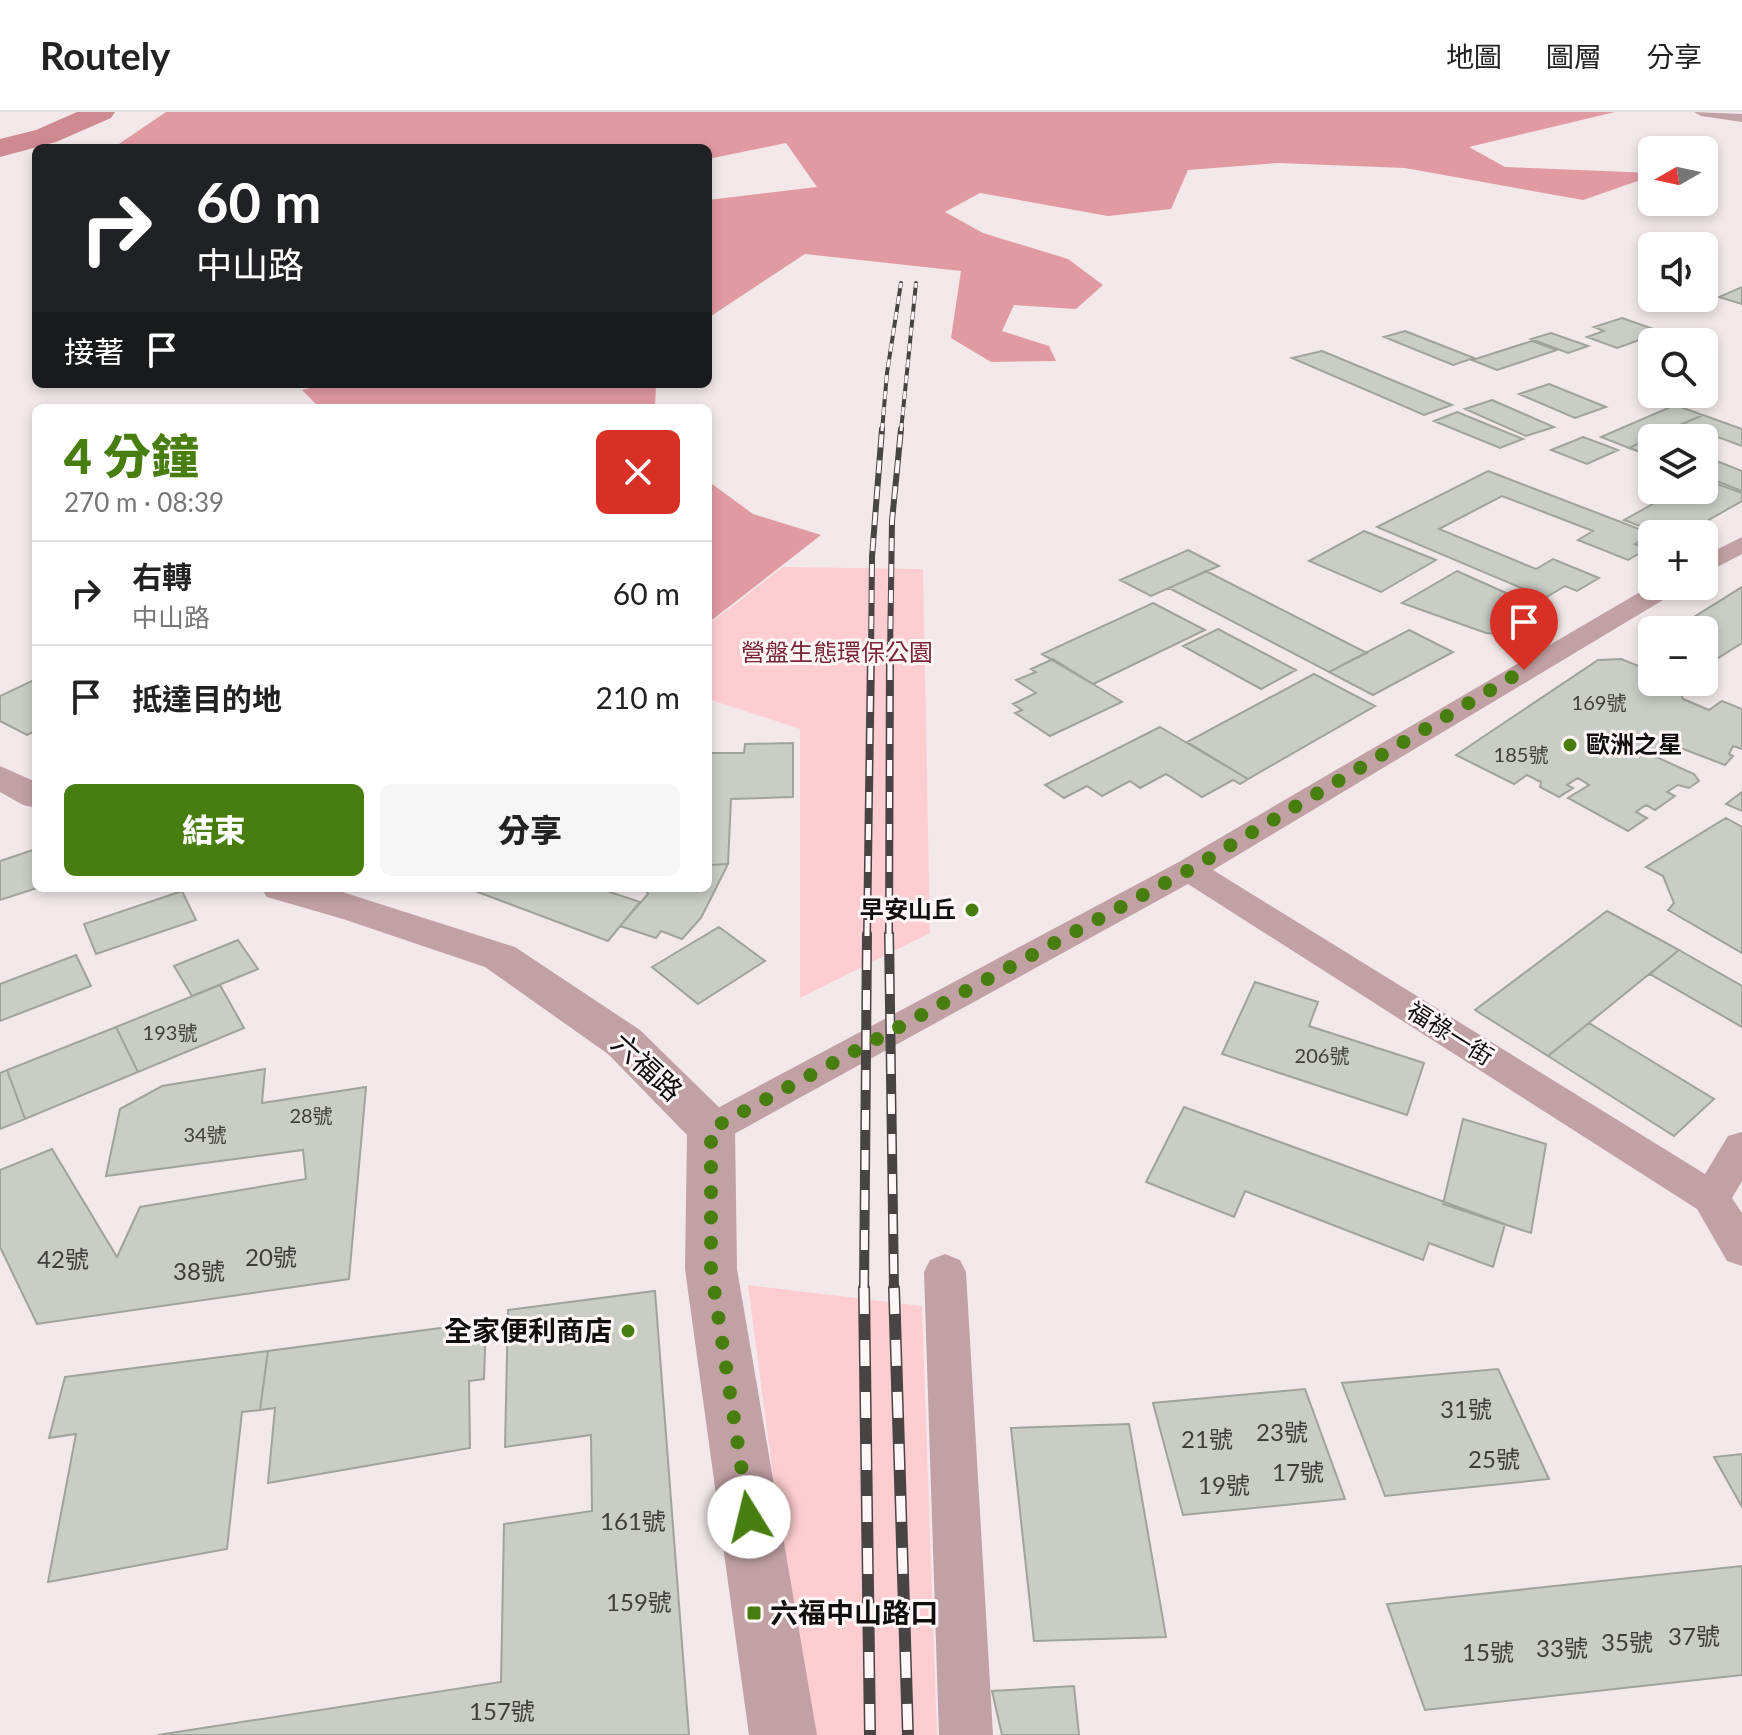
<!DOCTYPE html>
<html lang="zh-TW">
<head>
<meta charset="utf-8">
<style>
	body { margin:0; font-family:Lato,"Noto Sans TC",sans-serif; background:#f6f6f6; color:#222; height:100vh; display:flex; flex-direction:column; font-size:30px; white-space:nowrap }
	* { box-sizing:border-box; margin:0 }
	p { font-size:26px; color:#767676 }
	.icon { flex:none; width:44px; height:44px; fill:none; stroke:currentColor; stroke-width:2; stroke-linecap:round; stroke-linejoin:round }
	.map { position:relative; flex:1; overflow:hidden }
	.sheet { position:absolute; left:32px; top:292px; width:680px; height:488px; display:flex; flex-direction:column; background:#fff; border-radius:12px; box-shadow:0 4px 12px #0003 }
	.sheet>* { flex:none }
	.guide { position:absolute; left:32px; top:32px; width:680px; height:244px; border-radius:12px; box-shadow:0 4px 12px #0003; background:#202124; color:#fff; overflow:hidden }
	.needle { width:52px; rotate:261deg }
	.tools { position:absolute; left:1638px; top:24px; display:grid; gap:16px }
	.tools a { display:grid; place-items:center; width:80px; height:80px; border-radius:12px; background:#fff; box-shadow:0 4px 12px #0003; font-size:40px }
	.pin { position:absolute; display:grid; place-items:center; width:68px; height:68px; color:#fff; margin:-82px -34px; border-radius:50% 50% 50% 0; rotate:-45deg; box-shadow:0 0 8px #0007 }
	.pin .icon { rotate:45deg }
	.me { position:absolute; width:88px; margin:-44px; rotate:351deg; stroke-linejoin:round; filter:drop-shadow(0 0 6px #0008) }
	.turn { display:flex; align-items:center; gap:28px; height:168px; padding:0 32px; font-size:36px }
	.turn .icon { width:104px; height:104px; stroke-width:2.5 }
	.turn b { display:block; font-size:56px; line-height:68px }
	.then { display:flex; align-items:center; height:76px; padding:0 32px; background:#0003; gap:16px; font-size:30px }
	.round { display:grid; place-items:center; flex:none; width:84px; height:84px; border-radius:12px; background:#f6f6f6 }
	.headline { display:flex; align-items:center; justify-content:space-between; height:136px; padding:0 32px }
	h1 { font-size:48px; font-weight:800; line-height:60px; color:#487d0f }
	.cta { display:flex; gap:16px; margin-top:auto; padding:16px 32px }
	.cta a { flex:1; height:92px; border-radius:12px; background:#487d0f; color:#fff; font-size:32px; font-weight:800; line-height:92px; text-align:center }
	.cta a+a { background:#f6f6f6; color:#222 }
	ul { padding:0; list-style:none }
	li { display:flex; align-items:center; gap:24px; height:104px; padding:0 32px; border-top:2px solid #e0e0e0 }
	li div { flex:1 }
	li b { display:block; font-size:30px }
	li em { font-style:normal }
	header { display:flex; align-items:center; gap:48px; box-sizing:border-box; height:112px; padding:0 40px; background:#fff; border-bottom:2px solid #e0e0e0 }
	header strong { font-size:38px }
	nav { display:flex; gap:44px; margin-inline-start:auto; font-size:28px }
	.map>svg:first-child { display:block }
	.green { fill:#fdcdd1 }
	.forest { fill:#e19aa1 }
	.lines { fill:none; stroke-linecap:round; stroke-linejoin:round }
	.river { fill:#cf8991; fill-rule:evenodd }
	.building { fill:#c9cdc6; stroke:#9fa39c; stroke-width:2 }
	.minor { fill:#c2a1a4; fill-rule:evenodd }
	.tertiary { fill:#c2a1a4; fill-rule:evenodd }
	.rail-far4-casing { stroke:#494444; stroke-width:4 }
	.rail-far3-casing { stroke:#494444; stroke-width:6 }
	.rail-far2-casing { stroke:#494444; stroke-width:8 }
	.rail-far1-casing { stroke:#494444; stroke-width:10 }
	.rail-casing { stroke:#494444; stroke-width:12 }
	.rail-far4 { stroke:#fff6f6; stroke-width:3; stroke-dasharray:8; stroke-linecap:butt }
	.rail-far3 { stroke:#fff6f6; stroke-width:4; stroke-dasharray:13; stroke-linecap:butt }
	.rail-far2 { stroke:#fff6f6; stroke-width:5; stroke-dasharray:16; stroke-linecap:butt }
	.rail-far1 { stroke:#fff6f6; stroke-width:7; stroke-dasharray:20; stroke-linecap:butt }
	.rail { stroke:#fff6f6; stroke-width:9; stroke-dasharray:26; stroke-linecap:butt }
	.route { stroke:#487d0f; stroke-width:14; stroke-dasharray:0 25.2 }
	.poi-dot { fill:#487d0f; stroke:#fff6f6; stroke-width:3 }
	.labels { text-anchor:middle; stroke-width:6; stroke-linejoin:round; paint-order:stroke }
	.number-label { font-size:20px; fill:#3f3e3c }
	.park-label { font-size:24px; fill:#792536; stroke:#fff6f6 }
	.poi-label { font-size:24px; font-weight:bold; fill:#110e0e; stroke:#fff6f6; text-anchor:start }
	.street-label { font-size:24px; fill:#110e0e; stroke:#fff6f6 }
	.near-number-label { font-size:24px; fill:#3f3e3c }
	.near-street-label { font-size:28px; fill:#110e0e; stroke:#fff6f6 }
	.near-poi-label { font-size:28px; font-weight:bold; fill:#110e0e; stroke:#fff6f6; text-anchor:end }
</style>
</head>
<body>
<header>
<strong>Routely</strong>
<nav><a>地圖</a><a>圖層</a><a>分享</a></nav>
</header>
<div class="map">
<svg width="1742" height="1623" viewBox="0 0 1742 1623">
	<rect width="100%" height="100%" fill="#f2e8e9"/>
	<path class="green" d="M 783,455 L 923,457 L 930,821 L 800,886 L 800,617 L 708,587 L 708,513 Z
		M 748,1173 L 922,1194 L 937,1623 L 807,1623 Z"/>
	<path class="forest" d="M 166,0 L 1615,0 L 1469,35 L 1505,55 L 1652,61 L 1652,64 L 1583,88 L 1405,56 L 1278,51 L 1188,58 L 1171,97 L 1108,104 L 980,81 L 945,100 L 983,121 L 1068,147 L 1103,173 L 1076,197 L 1014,193 L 1002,219 L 1049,234 L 1056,249 L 991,250 L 951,226 L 961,159 L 805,142 L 708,206 L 708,88 L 817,75 L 786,31 L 708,47 L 708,36 L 113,36 Z
		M 329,272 L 656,272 L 655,296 L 320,296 L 302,278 Z
		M 708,369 L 753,402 L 821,423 L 708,511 Z"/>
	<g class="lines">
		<path class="river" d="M 77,0 L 115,0 L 111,6 L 56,30 L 0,45 L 0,27 L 36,18 Z"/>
	</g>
	<path class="building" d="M 1742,175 L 1742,192 L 1719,185 Z
		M 1622,206 L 1662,220 L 1617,236 L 1587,225 L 1604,219 L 1594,215 Z
		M 1405,219 L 1474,246 L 1453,253 L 1384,225 Z
		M 1551,221 L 1588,234 L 1568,241 L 1531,227 Z
		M 1532,229 L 1557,238 L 1497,258 L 1472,248 Z
		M 1322,239 L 1452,293 L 1424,303 L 1292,246 Z
		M 1549,272 L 1606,295 L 1575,306 L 1519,282 Z
		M 1492,288 L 1554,315 L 1526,324 L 1465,297 Z
		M 1675,293 L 1703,303 L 1629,336 L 1601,325 Z
		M 1457,300 L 1523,327 L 1500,336 L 1434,309 Z
		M 1703,303 L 1742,317 L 1742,334 L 1682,312 Z
		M 1583,325 L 1618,338 L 1587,352 L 1551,338 Z
		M 1653,325 L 1652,344 L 1629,336 Z
		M 1704,344 L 1742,359 L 1742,379 L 1704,364 Z
		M 1488,359 L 1652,422 L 1635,432 L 1647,437 L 1628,448 L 1578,428 L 1593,419 L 1502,384 L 1439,417 L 1536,457 L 1553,447 L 1599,466 L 1577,479 L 1565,474 L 1545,486 L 1377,415 Z
		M 1704,367 L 1742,381 L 1742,389 L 1684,422 L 1661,422 L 1624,408 L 1678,378 L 1704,378 Z
		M 1364,419 L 1436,448 L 1381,480 L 1309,449 Z
		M 1188,438 L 1219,454 L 1151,484 L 1120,468 Z
		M 1206,459 L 1367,541 L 1329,560 L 1169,476 Z
		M 1457,459 L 1551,501 L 1513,523 L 1486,521 L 1402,491 Z
		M 1742,475 L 1742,531 L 1718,546 L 1704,540 L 1704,518 L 1673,518 Z
		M 1153,491 L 1205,518 L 1093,572 L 1042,542 Z
		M 1218,517 L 1296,558 L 1261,577 L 1183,534 Z
		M 1409,518 L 1453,540 L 1373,583 L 1329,560 Z
		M 1053,547 L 1093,572 L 1122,590 L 1050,624 L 1015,601 L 1022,598 L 1013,592 L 1036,581 L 1016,568 L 1036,560 L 1031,557 Z
		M 1621,547 L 1646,557 L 1652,555 L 1652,570 L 1679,570 L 1671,577 L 1681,581 L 1683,587 L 1709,598 L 1722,589 L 1742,597 L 1742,637 L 1733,634 L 1729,642 L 1733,644 L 1725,653 L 1670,632 L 1654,644 L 1694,662 L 1699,669 L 1689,676 L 1678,673 L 1667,680 L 1675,684 L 1655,698 L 1646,693 L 1636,700 L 1647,706 L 1628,719 L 1568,686 L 1589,673 L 1578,666 L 1567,673 L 1573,676 L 1559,685 L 1540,675 L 1541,670 L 1527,663 L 1514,672 L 1456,643 L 1598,548 Z
		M 1314,562 L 1375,594 L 1248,667 L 1187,630 Z
		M 36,567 L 36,619 L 27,623 L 0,609 L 0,584 Z
		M 1160,615 L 1248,667 L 1240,672 L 1233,668 L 1202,685 L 1166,662 L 1140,676 L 1130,669 L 1102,684 L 1087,674 L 1064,686 L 1045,673 Z
		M 793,631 L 793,685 L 731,687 L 728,752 L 708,753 L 708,641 L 744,641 L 745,632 Z
		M 1742,680 L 1742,699 L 1726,692 Z
		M 1726,706 L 1742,715 L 1742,841 L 1668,798 L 1674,791 L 1663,764 L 1646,755 Z
		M 36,737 L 37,776 L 0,788 L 0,749 Z
		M 728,752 L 701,806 L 682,827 L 661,819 L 656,826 L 620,814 L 648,782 L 644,776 L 708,776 L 708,753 Z
		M 467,776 L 598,776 L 640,790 L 608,829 Z
		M 182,779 L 196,808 L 96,842 L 84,812 Z
		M 1607,799 L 1679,838 L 1548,944 L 1475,898 Z
		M 719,815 L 765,849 L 698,892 L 652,855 Z
		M 238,828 L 258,857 L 192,884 L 174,854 Z
		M 1679,838 L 1742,874 L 1742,915 L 1650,862 Z
		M 76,843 L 91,874 L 0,909 L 0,872 Z
		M 1255,870 L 1318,890 L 1309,914 L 1424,951 L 1407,1003 L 1222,942 Z
		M 220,873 L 244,916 L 138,960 L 116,915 Z
		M 1589,911 L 1714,987 L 1674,1024 L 1548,944 Z
		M 116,915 L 138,960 L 25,1007 L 7,958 Z
		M 265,957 L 262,991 L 366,975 L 349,1167 L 37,1212 L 0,1135 L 0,1058 L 52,1037 L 117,1145 L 140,1095 L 306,1067 L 303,1038 L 106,1064 L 120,997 L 162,974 Z
		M 7,958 L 25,1007 L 0,1017 L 0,961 Z
		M 1184,995 L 1505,1112 L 1493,1155 L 1429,1131 L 1423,1148 L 1245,1079 L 1234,1105 L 1146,1070 Z
		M 1463,1007 L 1546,1032 L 1531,1121 L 1443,1092 Z
		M 655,1179 L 689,1623 L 158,1623 L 501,1570 L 504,1412 L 592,1399 L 591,1323 L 505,1335 L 508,1198 Z
		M 486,1210 L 484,1267 L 469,1269 L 470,1336 L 268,1371 L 275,1296 L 260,1298 L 268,1239 Z
		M 268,1239 L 260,1298 L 242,1300 L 227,1437 L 48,1470 L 76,1322 L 49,1326 L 65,1265 Z
		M 1498,1257 L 1549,1367 L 1385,1384 L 1342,1271 Z
		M 1305,1277 L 1345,1387 L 1183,1403 L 1153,1291 Z
		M 1129,1312 L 1166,1525 L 1034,1529 L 1011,1316 Z
		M 1742,1342 L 1742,1395 L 1714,1345 Z
		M 1742,1454 L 1742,1563 L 1425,1598 L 1387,1492 Z
		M 1074,1574 L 1079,1623 L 1002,1623 L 992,1579 Z"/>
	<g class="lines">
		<path class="minor" d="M 1694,0 L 1742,2 L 1742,10 L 1701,4 Z
			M 1742,425 L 1742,442 L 1704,462 L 1704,444 Z
			M 1652,473 L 1682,474 L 1678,479 L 1213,758 L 1705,1062 L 1728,1024 L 1742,1020 L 1742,1069 L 1732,1086 L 1742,1101 L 1742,1154 L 1727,1149 L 1697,1097 L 1188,772 L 725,1027 L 711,1032 L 697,1027 L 691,1017 L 697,1007 L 1177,751 Z
			M 945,1142 L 960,1148 L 966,1160 L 993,1623 L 939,1623 L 924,1160 L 930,1148 Z"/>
		<path class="tertiary" d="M 0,654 L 36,670 L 36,696 L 23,693 L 0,680 Z
			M 261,776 L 330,776 L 515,835 L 640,918 L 728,1004 L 735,1017 L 737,1157 L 817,1623 L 749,1623 L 685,1157 L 687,1023 L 608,942 L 485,855 L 343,807 L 267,785 Z"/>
		<defs>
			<path id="rail-far4" d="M 882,319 L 887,261 L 901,171
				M 901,319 L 916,171"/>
			<path id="rail-far3" d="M 871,543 L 872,445 L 882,317
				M 890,543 L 892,409 L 901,317"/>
			<path id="rail-far2" d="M 867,824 L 871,541
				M 889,824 L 890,541"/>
			<path id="rail-far1" d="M 889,822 L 894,1178
				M 864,1178 L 867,822"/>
			<path id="rail" d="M 864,1176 L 870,1623
				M 894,1176 L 908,1623"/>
		</defs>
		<use href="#rail-far4" class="rail-far4-casing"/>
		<use href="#rail-far3" class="rail-far3-casing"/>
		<use href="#rail-far2" class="rail-far2-casing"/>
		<use href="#rail-far1" class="rail-far1-casing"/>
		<use href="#rail" class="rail-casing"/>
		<use href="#rail-far4" class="rail-far4"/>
		<use href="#rail-far3" class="rail-far3"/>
		<use href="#rail-far2" class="rail-far2"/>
		<use href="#rail-far1" class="rail-far1"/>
		<use href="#rail" class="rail"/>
	</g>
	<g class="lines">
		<path class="route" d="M 749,1405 L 711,1157 L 711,1017 L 1189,758 L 1524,558"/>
	</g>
	<g class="poi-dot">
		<circle cx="1570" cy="633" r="8"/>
		<circle cx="972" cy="798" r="8"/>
		<circle cx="628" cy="1219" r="8"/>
		<rect x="746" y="1493" width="16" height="16" rx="4"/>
	</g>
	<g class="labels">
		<g class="number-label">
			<text x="1599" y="598">169號</text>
			<text x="1521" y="650">185號</text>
			<text x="170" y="928">193號</text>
			<text x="1322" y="951">206號</text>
			<text x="311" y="1011">28號</text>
			<text x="205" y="1030">34號</text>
		</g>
		<g class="park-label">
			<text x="837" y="549">營盤生態環保公園</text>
		</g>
		<g class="poi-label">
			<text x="1586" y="641">歐洲之星</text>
			<text x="956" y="806" text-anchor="end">早安山丘</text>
		</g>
		<g class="street-label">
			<text transform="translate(1450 922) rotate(32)" y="8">福祿一街</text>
		</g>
		<g class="near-number-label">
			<text x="271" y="1154">20號</text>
			<text x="63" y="1156">42號</text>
			<text x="199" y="1168">38號</text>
			<text x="1466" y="1306">31號</text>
			<text x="1282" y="1329">23號</text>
			<text x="1207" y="1336">21號</text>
			<text x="1494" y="1356">25號</text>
			<text x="1298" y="1369">17號</text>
			<text x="1224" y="1382">19號</text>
			<text x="633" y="1418">161號</text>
			<text x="639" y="1499">159號</text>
			<text x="1694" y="1533">37號</text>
			<text x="1627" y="1539">35號</text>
			<text x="1562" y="1545">33號</text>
			<text x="1488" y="1549">15號</text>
			<text x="502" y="1608">157號</text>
		</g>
		<g class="near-street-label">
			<text transform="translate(647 955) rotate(43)" y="10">六福路</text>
		</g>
		<g class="near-poi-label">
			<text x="612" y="1229">全家便利商店</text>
			<text x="770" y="1511" text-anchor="start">六福中山路口</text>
		</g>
	</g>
</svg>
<div class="tools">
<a><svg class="needle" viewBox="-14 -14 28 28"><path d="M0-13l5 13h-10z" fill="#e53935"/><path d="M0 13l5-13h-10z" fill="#767676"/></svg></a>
<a><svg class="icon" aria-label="sound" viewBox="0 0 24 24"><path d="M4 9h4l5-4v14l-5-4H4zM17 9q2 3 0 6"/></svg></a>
<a><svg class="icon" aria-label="search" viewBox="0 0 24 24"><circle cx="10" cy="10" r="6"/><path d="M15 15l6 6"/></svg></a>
<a><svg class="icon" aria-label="layers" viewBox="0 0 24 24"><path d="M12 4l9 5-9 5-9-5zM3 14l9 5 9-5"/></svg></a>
<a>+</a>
<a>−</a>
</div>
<div class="pin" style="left:1524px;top:558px;background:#d93025"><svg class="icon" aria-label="arrive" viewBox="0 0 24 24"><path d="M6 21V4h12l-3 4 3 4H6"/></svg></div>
<svg class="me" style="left:749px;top:1405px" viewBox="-20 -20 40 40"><circle r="19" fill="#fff"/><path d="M0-13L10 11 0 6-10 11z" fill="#487d0f"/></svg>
<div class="guide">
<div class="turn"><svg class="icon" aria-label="right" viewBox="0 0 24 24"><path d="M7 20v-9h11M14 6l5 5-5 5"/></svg><div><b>60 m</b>中山路</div></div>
<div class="then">接著<svg class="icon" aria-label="arrive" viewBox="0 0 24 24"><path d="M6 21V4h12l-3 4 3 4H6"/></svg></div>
</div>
<section class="sheet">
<div class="headline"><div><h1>4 分鐘</h1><p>270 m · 08:39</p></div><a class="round" style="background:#d93025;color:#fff"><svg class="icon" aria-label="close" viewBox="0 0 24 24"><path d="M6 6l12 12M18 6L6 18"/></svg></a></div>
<ul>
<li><svg class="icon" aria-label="right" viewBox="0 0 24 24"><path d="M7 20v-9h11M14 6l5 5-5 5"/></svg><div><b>右轉</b><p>中山路</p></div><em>60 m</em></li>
<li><svg class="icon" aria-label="arrive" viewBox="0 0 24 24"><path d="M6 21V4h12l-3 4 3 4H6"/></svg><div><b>抵達目的地</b></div><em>210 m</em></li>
</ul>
<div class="cta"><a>結束</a><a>分享</a></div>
</section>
</div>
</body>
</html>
